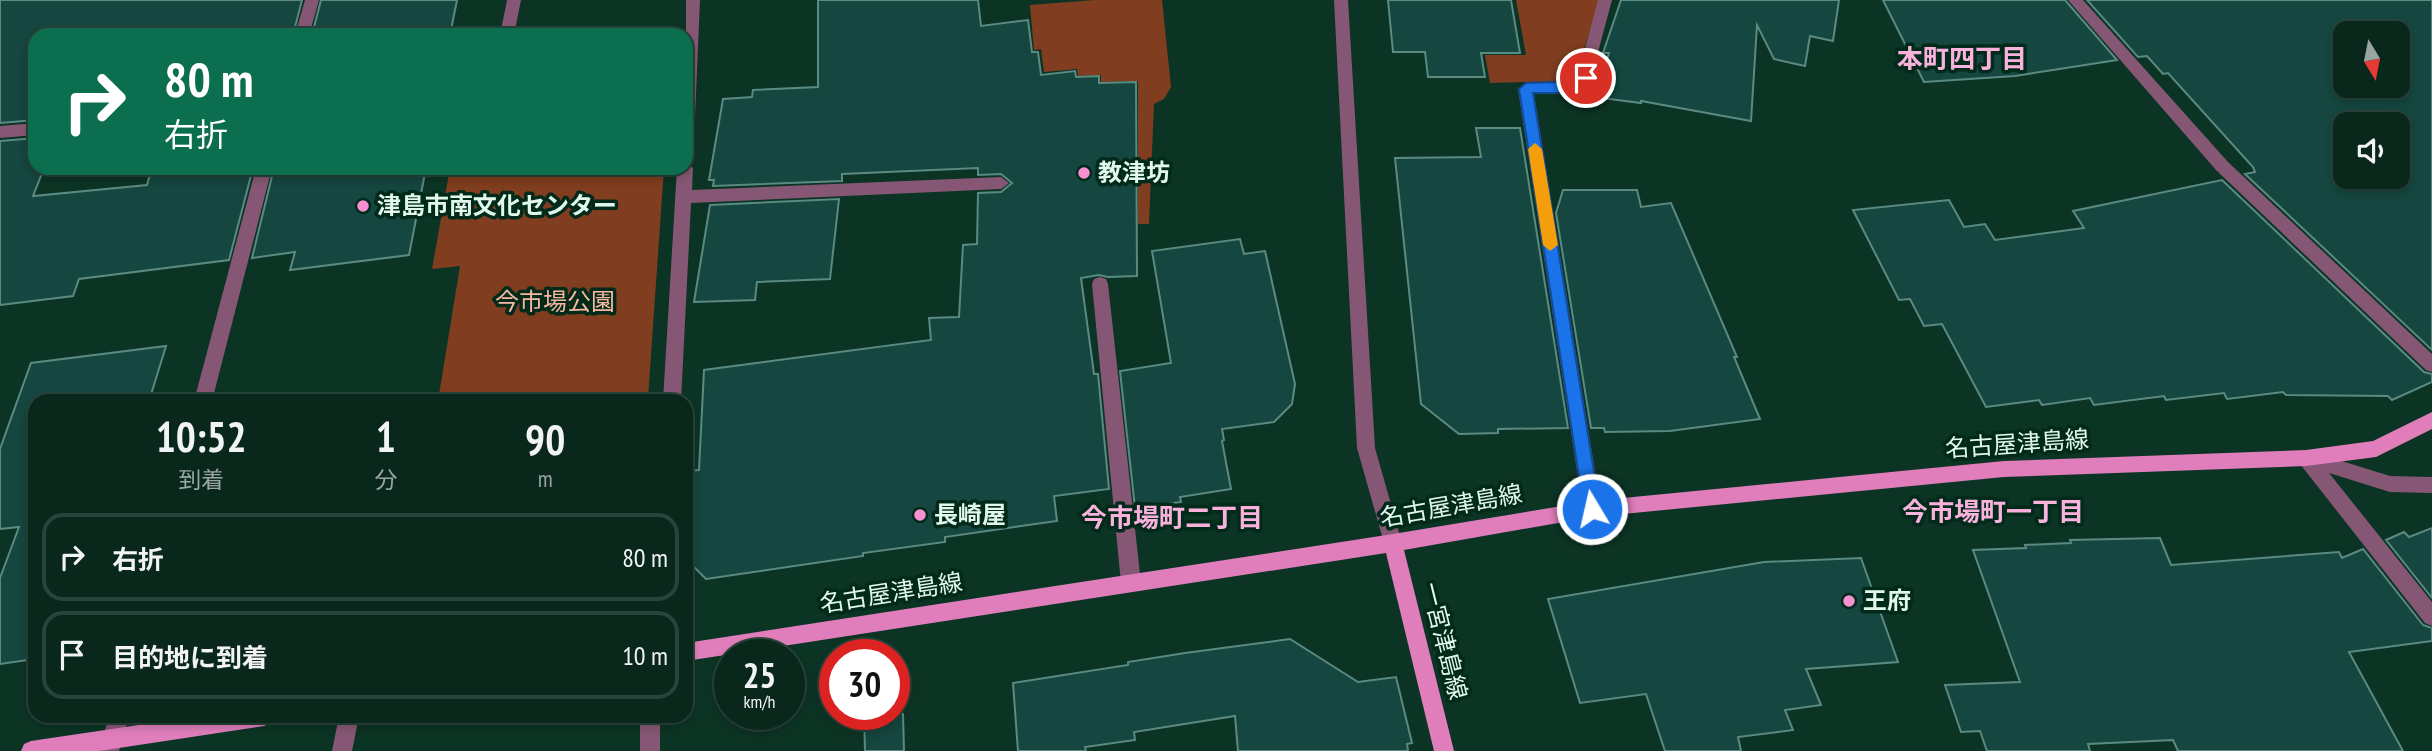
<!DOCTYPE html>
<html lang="ja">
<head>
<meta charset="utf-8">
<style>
	body { margin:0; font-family:"PT Sans Narrow","Noto Sans JP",sans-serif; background:#173328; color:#f1f3f6; height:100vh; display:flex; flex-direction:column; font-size:26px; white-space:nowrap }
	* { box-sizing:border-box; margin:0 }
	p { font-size:23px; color:#99a5a3 }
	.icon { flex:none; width:38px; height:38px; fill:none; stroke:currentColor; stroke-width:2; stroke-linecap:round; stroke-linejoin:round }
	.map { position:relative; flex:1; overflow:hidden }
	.panel { position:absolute; left:28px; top:394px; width:665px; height:329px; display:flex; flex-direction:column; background:#09271b; border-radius:21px; box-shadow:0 4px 10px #0003,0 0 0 2px #29443a }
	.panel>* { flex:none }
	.top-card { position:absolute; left:28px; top:28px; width:665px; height:147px; border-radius:21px; box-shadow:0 4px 10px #0003,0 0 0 2px #29443a; background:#0b6e4f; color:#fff; overflow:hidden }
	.needle { width:46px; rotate:170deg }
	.buttons { position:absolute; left:2333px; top:21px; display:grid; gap:14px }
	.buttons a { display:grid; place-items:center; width:77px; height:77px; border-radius:14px; background:#09271b; box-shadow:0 4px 10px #0003,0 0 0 2px #29443a; font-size:35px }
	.speed { position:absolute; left:714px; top:639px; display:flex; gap:14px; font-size:35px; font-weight:700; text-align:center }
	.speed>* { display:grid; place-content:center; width:91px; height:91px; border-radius:50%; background:#09271b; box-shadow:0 4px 10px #0003,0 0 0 2px #29443a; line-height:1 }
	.speed small { font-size:18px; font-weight:400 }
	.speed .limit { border:10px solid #d22; background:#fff; color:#111 }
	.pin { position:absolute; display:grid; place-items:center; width:60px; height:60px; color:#fff; margin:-30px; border:4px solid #fff; border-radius:50%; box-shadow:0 2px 7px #0007 }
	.me { position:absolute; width:77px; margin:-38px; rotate:351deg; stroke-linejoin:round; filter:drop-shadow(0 0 5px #0008) }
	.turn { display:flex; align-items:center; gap:24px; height:147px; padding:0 21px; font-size:32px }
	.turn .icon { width:91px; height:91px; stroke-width:2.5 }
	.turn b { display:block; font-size:49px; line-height:60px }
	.eta { display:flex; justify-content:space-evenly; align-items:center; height:119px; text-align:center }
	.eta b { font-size:42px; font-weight:700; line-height:49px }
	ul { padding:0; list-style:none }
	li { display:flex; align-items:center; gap:21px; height:88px; margin:0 14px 10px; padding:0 7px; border:4px solid #29443a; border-radius:21px }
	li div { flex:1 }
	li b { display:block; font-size:26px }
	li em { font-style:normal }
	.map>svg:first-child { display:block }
	.green { fill:#803d1f }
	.building { fill:#15463f; stroke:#5a8a82; stroke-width:2; fill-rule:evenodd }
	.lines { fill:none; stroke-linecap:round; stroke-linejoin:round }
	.minor { fill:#865774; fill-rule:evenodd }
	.major { fill:#df7ebb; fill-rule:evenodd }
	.route { fill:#1a73e8; stroke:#114b97; stroke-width:2 }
	.slow { fill:#f59e0b }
	.poi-dot { fill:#f690d0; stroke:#012a1a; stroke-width:2.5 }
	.labels { text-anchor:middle; stroke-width:7; stroke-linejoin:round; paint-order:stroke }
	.poi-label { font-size:24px; font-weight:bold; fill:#e3f8ed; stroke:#012a1a; text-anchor:start }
	.park-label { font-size:24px; fill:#f7b89f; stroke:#012a1a }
	.street-label { font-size:24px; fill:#e3f8ed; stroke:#012a1a }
	.neighbourhood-label { font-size:26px; font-weight:bold; fill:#fab2dd; stroke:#012a1a }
</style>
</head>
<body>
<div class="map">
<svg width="2432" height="751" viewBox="0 0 2432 751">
	<rect width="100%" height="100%" fill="#0c3424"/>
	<path class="green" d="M 1095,0 L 1162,0 L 1171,87 L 1164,99 L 1154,104 L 1149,224 L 1138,224 L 1138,81 L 1101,82 L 1101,75 L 1078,76 L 1077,69 L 1044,72 L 1041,49 L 1034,50 L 1030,5 Z
		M 1516,0 L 1600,0 L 1576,74 L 1564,81 L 1490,83 L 1485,55 L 1526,55 Z
		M 450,168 L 664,168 L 648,398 L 626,401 L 438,401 L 460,266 L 432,269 Z"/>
	<path class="building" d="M 0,0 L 302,0 L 293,35 L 35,35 L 35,120 L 0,123 Z
		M 321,0 L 457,0 L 450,35 L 312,35 Z
		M 818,0 L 978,0 L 981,26 L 1028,20 L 1032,52 L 1038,52 L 1041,75 L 1075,71 L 1076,77 L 1099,76 L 1099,83 L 1136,82 L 1137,276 L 1108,277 L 1099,275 L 1081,278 L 1094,374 L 1098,374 L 1109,489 L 1054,496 L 1057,521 L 945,537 L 945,542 L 863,553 L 863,556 L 706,579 L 686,559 L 688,471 L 699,470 L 704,370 L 931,340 L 929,318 L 959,317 L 963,245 L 977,244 L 978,193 L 1001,192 L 1012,183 L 1001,174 L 978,175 L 978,168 L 842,174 L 842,181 L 713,186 L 714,180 L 709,180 L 723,99 L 752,97 L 753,90 L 818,87 Z
		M 1388,0 L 1511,0 L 1520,53 L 1481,53 L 1485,77 L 1428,77 L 1425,52 L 1393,52 Z
		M 1621,0 L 1839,0 L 1833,41 L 1810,36 L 1805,66 L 1774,59 L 1757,25 L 1751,121 L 1641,101 L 1641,103 L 1594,97 L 1609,53 L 1603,53 Z
		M 1883,0 L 2065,0 L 2117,60 L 2015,76 L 1924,82 Z
		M 2087,0 L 2432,0 L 2432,350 L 2245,174 L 2255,172 L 2253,167 L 2168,73 L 2163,74 L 2147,56 L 2138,57 ZM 2345,33 L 2398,33 L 2398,86 L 2345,86 ZM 2345,124 L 2398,124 L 2398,177 L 2345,177 Z
		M 1476,128 L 1520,128 L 1568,428 L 1498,429 L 1498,433 L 1459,434 L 1421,404 L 1395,158 L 1481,157 Z
		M 35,138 L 35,168 L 44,168 L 33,196 L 147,185 L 150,174 L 157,174 L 159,168 L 253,168 L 229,260 L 79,279 L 73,296 L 0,305 L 0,141 Z
		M 274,168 L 426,168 L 409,255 L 290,270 L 295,252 L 252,258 Z
		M 2222,180 L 2424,372 L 2432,374 L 2432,382 L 2392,400 L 2388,396 L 2286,395 L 2283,392 L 2227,399 L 2224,393 L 2166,400 L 2164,396 L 2094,405 L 2090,398 L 2042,405 L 2039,400 L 1986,407 L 1942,324 L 1924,326 L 1910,299 L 1899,300 L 1853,210 L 1949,200 L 1964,227 L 1985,224 L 1995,240 L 2084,228 L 2073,211 Z
		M 1563,190 L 1637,190 L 1641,207 L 1671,203 L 1737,357 L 1734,357 L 1760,419 L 1670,431 L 1605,432 L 1604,428 L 1591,428 L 1556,213 Z
		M 839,199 L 830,279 L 757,282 L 755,300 L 694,302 L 710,205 Z
		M 1240,239 L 1244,254 L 1265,251 L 1295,384 L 1292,404 L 1274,422 L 1222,429 L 1224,440 L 1222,441 L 1231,489 L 1180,497 L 1181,502 L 1135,508 L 1120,371 L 1171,363 L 1152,251 Z
		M 166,346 L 149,401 L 35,401 L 35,659 L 0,664 L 0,578 L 19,527 L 0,529 L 0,449 L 31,363 Z
		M 2432,528 L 2432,598 L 2386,540 L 2404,532 L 2409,537 Z
		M 2160,538 L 2171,565 L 2339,552 L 2342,558 L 2363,549 L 2423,625 L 2432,628 L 2432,641 L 2349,652 L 2403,751 L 2178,751 L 2173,740 L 2088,744 L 2090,751 L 1987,751 L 1980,731 L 1961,732 L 1945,685 L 2020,682 L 1973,550 L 2026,548 L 2025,545 L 2071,543 L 2070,540 Z
		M 1861,558 L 1898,662 L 1806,669 L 1821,705 L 1785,710 L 1793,730 L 1738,737 L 1741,751 L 1665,751 L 1646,694 L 1580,703 L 1548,599 L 1764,562 Z
		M 1290,639 L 1358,682 L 1396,677 L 1412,743 L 1407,744 L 1408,751 L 1238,751 L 1235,716 L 1134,732 L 1135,740 L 1085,747 L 1086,751 L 1018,751 L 1013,683 L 1128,665 L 1128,662 L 1185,653 Z
		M 864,714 L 903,714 L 904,751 L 865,751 Z"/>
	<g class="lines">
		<path class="minor" d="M 305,0 L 319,0 L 309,35 L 295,35 Z
			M 507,0 L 521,0 L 514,35 L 500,35 Z
			M 686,0 L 700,0 L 694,141 L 686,147 Z
			M 1334,0 L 1348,0 L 1375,448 L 1402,543 L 1400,549 L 1393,552 L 1386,549 L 1384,543 L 1357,448 Z
			M 1598,0 L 1612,0 L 1590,82 L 1565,93 L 1534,94 L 1601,509 L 1599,515 L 1592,517 L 1585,515 L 1583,509 L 1518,89 L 1526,83 L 1563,82 L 1578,75 Z
			M 2068,0 L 2083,0 L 2228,162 L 2432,354 L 2432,372 L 2426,370 L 2216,170 Z
			M 35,123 L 35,135 L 0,138 L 0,126 Z
			M 686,162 L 693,168 L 692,190 L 1001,177 L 1009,183 L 1001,189 L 691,203 L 681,401 L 663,401 L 677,168 L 686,168 Z
			M 256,168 L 272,168 L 212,401 L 194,401 Z
			M 1100,277 L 1106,279 L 1108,284 L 1141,583 L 1138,589 L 1131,592 L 1124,589 L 1121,583 L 1092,284 L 1094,279 Z
			M 2306,450 L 2390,476 L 2432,477 L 2432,493 L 2390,492 L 2329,473 L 2432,602 L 2432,626 L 2425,623 L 2300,464 L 2297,458 L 2300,452 Z
			M 109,716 L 129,716 L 119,751 L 99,751 Z
			M 339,716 L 359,716 L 352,751 L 332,751 Z
			M 640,716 L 660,716 L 660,751 L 640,751 Z"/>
		<path class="major" d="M 2432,412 L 2432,429 L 2376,457 L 2306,466 L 2004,477 L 1592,517 L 1404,550 L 1454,751 L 1434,751 L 1386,553 L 686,661 L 686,643 L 1393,534 L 1592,501 L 2004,461 L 2306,450 L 2373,441 Z
			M 199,716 L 274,716 L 271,723 L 264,726 L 99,751 L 21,751 L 24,744 L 31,741 Z"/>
	</g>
	<path class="route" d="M 1586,73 L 1590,75 L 1590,82 L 1565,93 L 1533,93 L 1600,509 L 1598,514 L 1592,516 L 1586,514 L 1584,509 L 1519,89 L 1526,83 L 1563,82 Z"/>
	<path class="slow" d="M 1535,143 L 1542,149 L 1558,245 L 1550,251 L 1543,245 L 1528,149 Z"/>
	<g class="poi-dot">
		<circle cx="1084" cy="173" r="7"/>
		<circle cx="363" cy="206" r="7"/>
		<circle cx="920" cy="515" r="7"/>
		<circle cx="1849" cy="601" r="7"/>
	</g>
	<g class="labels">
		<g class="poi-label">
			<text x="1098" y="181">教津坊</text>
			<text x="377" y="214">津島市南文化センター</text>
			<text x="934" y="523">長崎屋</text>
			<text x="1863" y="609">王府</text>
		</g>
		<g class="park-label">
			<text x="555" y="310">今市場公園</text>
		</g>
		<g class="street-label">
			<text transform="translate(2017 444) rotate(-4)" y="8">名古屋津島線</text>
			<text transform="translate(1451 506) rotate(-10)" y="8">名古屋津島線</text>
			<text transform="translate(891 593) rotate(-9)" y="8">名古屋津島線</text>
			<text transform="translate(1444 641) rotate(76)" y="8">一宮津島線</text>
		</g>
		<g class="neighbourhood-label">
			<text x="1962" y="68">本町四丁目</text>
			<text x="1993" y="521">今市場町一丁目</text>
			<text x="1172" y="527">今市場町二丁目</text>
		</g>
	</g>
</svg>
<div class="buttons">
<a><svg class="needle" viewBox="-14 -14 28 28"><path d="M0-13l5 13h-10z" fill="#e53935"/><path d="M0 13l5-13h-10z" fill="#99a5a3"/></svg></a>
<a><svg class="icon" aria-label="sound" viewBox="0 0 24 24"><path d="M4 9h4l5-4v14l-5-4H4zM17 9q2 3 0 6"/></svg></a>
</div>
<div class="speed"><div>25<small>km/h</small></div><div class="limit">30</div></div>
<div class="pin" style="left:1586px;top:78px;background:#d93025"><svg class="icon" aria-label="arrive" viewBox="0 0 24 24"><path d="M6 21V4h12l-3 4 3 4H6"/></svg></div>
<svg class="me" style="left:1592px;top:509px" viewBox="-20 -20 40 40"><circle r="17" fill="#1a73e8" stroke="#fff" stroke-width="3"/><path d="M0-11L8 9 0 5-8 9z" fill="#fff"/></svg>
<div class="top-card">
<div class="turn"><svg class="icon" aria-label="right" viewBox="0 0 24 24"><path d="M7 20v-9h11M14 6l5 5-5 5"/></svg><div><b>80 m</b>右折</div></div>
</div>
<section class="panel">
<div class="eta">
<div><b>10:52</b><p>到着</p></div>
<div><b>1</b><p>分</p></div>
<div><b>90</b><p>m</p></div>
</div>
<ul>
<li><svg class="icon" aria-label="right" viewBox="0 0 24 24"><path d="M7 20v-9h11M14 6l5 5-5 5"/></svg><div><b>右折</b></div><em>80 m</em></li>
<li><svg class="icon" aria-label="arrive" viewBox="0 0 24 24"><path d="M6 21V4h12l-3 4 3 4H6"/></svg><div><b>目的地に到着</b></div><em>10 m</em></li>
</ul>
</section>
</div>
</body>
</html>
